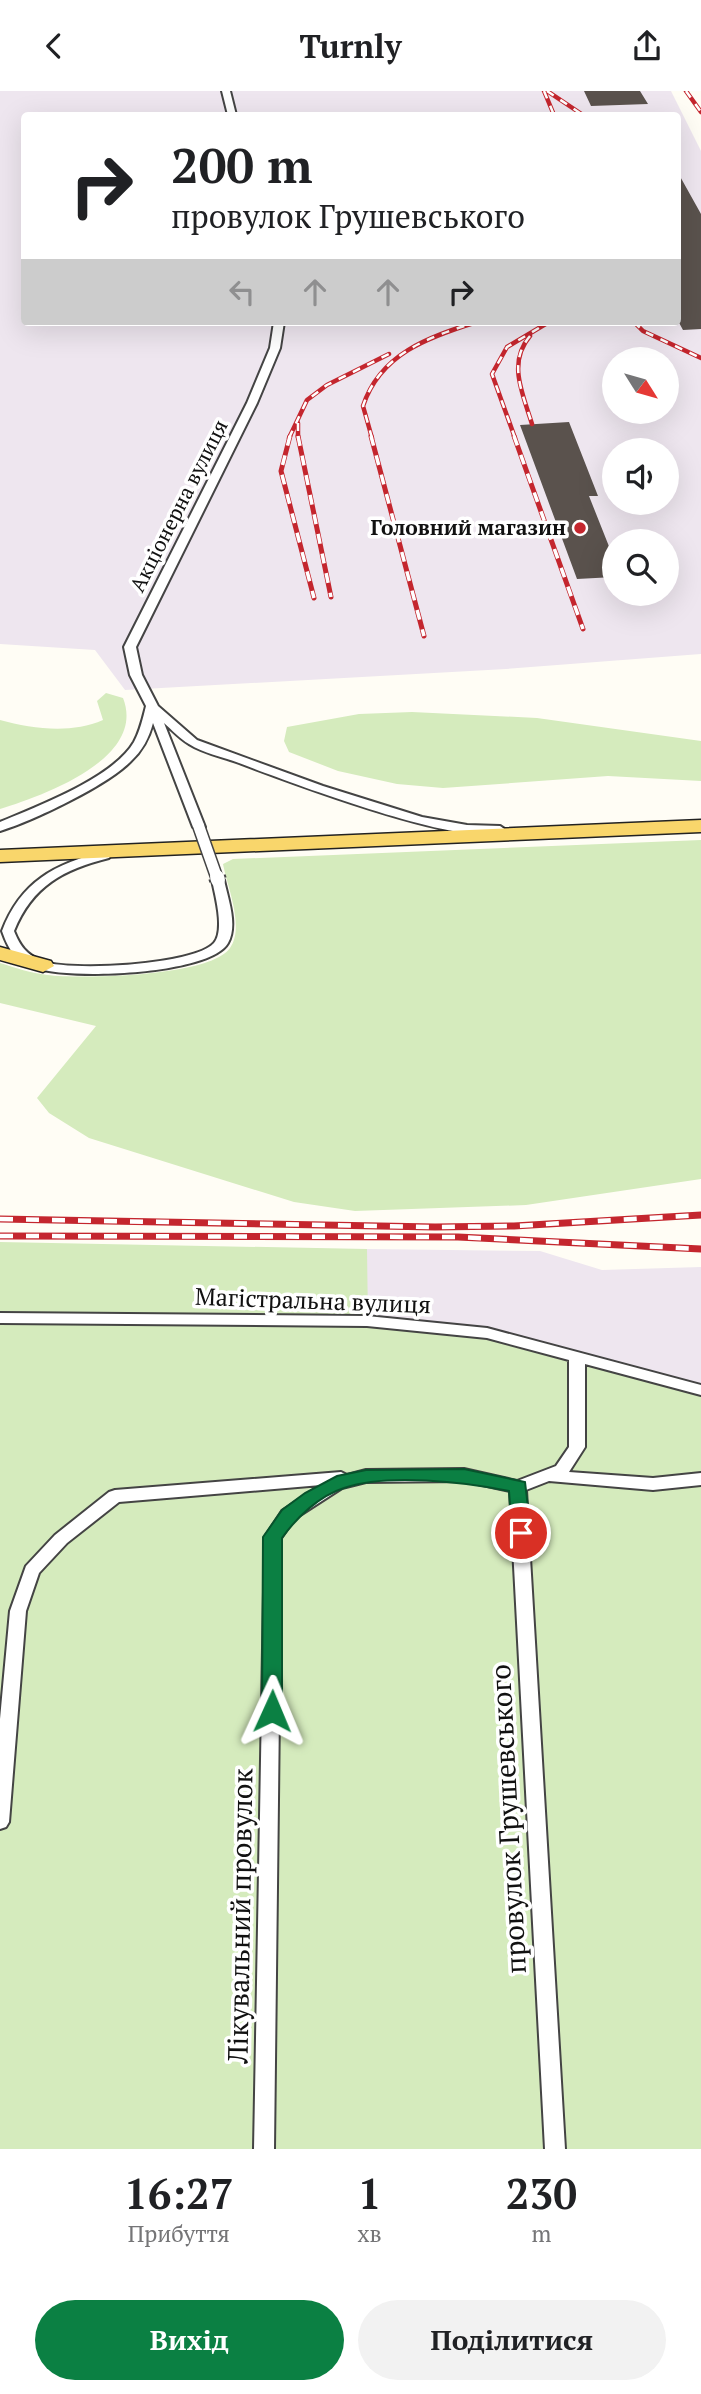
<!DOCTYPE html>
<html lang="uk">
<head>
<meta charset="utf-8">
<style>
	body { margin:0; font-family:"PT Serif",serif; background:#f2f2f2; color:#202124; height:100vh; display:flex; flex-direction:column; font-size:26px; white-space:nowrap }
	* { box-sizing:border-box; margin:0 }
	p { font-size:23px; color:#757577 }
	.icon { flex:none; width:38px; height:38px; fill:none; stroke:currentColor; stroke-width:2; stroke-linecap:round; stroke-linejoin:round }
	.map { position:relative; height:2058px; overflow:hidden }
	.side { display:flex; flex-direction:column; background:#fff; flex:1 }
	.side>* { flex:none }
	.guide { position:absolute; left:21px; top:21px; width:660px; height:214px; border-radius:7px; box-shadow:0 7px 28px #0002; background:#fff; color:#202124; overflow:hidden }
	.needle { width:46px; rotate:127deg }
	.fabs { position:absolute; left:602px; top:256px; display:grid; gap:14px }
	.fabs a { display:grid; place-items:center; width:77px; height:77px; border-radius:50%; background:#fff; box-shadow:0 7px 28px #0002; font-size:35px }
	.pin { position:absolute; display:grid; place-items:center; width:60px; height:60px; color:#fff; margin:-30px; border:4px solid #fff; border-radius:50%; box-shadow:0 2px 7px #0007 }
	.me { position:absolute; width:77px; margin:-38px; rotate:1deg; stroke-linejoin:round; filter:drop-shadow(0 0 5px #0008) }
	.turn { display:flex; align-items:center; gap:24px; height:147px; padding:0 35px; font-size:32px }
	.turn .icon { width:91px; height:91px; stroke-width:2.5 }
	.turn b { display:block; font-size:49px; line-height:60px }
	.lanes { display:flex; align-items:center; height:66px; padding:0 35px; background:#0003; justify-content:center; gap:35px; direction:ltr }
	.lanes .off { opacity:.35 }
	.eta { display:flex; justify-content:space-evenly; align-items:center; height:119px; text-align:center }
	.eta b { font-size:42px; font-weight:700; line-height:49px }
	.action { display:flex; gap:14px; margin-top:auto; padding:14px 35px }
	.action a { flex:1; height:80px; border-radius:42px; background:#0b8043; color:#fff; font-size:28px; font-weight:700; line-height:80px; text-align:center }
	.action a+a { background:#f2f2f2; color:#202124 }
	header { display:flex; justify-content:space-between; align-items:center; height:91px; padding:0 35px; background:#fff; font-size:32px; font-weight:700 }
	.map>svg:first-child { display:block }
	.industrial { fill:#eee6ef; fill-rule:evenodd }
	.green { fill:#d5ebbd }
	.building { fill:#5a524d }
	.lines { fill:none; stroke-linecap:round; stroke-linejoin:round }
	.minor-casing { stroke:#444; stroke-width:4 }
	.primary-casing { stroke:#222; stroke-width:3 }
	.minor { fill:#fff; fill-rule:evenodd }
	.primary { fill:#f9d66b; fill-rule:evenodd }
	.rail-far2-casing { stroke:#c4262e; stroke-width:4.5 }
	.rail-far1-casing { stroke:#c4262e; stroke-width:5 }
	.rail-casing { stroke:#c4262e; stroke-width:7 }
	.rail-far2 { stroke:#fff; stroke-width:2.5; stroke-dasharray:8; stroke-linecap:butt }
	.rail-far1 { stroke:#fff; stroke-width:3.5; stroke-dasharray:10; stroke-linecap:butt }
	.rail { stroke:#fff; stroke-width:4.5; stroke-dasharray:13; stroke-linecap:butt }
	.minor-bridge-far1-casing { stroke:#444; stroke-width:14; stroke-linecap:butt }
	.minor-bridge-casing { stroke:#444; stroke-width:18; stroke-linecap:butt }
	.minor-bridge-far1 { stroke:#fff; stroke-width:11 }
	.minor-bridge { stroke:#fff; stroke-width:14 }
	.route { fill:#0b8043; stroke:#07532c; stroke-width:2 }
	.poi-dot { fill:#c4262e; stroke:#fff; stroke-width:2.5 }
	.labels { text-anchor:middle; stroke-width:7; stroke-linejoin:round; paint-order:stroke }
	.far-street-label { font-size:21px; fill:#111; stroke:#fff }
	.far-poi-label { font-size:21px; font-weight:bold; fill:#111; stroke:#fff; text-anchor:end }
	.street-label { font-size:24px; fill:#111; stroke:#fff }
	.near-street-label { font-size:28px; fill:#111; stroke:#fff }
</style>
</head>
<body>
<header><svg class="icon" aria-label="back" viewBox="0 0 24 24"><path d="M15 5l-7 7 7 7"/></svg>Turnly<svg class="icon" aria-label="share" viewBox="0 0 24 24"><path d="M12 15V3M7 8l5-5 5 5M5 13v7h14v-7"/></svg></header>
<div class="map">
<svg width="701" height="2058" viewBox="0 0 701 2058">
	<rect width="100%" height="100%" fill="#fffdf5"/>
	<path class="industrial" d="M 0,0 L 671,0 L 701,60 L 701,563 L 506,578 L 125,599 L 95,559 L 0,553 ZM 24,24 L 677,24 L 677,231 L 24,231 ZM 614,268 L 667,268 L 667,320 L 614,320 ZM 614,359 L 667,359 L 667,411 L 614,411 ZM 614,450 L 667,450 L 667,502 L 614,502 Z
		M 367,1158 L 540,1160 L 602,1179 L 701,1176 L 701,1299 L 367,1230 Z"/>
	<path class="green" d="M 106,602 L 123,607 C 147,668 42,705 0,718 L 0,629 C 33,638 71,643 103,629 L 97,610 Z
		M 412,621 L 537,627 L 701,650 L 701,690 L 608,685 L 443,697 L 397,693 L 338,680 L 289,661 L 284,650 L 287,636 L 359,623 Z
		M 701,749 L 701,1088 L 526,1114 L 355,1120 L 294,1111 L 89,1047 L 49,1022 L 37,1007 L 96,935 L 0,912 L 0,872 C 16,877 31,882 47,884 C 81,888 210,886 230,857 C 245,836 227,795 223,773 L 233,768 Z
		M 0,1151 L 367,1158 L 368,1230 L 487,1242 L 701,1299 L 701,2058 L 0,2058 Z"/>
	<path class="building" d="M 584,0 L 640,0 L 648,13 L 591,15 Z
		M 677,80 L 701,123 L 701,238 L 683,239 L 677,228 Z
		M 569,331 L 598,405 L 589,405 L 614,468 L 614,486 L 577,488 L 520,334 Z"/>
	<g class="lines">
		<defs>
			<path id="minor" d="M 222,0 L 230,0 L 236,24 L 228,24 Z
				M 274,231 L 284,231 L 280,257 L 257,312 L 136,556 L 142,584 L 158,615 L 197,649 L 323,695 L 422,726 L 467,734 L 500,735 L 506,739 C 476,763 279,687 239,672 C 223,666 203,662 189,653 C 180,648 172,639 164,632 L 205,736 L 203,739 L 199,740 L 193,736 L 153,632 C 149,647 142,660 131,670 C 108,694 33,730 0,740 L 0,731 C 38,715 113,687 134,651 C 140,640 143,627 146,615 L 130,584 L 124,556 L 247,312 L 270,257 Z
				M 105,760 L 109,761 L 111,764 L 109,767 C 64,778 32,795 14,840 C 20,855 26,863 42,870 C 69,881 195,874 214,852 C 225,839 215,804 212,789 L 218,785 L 224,789 C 228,808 238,834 228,852 C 210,884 68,889 36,877 C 15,869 9,860 2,840 C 21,790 55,773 105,760 Z
				M 0,1222 L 367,1225 L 487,1237 L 701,1294 L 701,1304 L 585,1273 L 585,1356 L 569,1381 L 653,1387 L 701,1382 L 701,1394 L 653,1399 L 549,1390 L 526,1399 L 565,2058 L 545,2058 L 510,1400 L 464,1390 L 366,1391 L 342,1397 L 294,1428 L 281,1447 L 274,2058 L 254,2058 L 265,1446 L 282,1420 L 321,1394 L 119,1411 L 67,1452 L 39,1482 L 26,1520 L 9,1731 L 6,1736 L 0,1738 L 0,1628 L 10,1520 L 26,1475 L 55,1444 L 109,1401 L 115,1399 L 341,1381 L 347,1384 L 366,1379 L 464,1378 L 517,1390 L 556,1375 L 569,1356 L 569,1269 L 487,1247 L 367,1235 L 0,1232 Z"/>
			<path id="primary" d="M 701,729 L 701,741 L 0,771 L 0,759 Z
				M 0,856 L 51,870 L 54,875 L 43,881 L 0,869 Z"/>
		</defs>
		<use href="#minor" class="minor-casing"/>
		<use href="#primary" class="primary-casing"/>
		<use href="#minor" class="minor"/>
		<use href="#primary" class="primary"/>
		<defs>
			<path id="rail-far2" d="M 544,0 L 554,24
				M 547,0 L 583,24
				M 686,0 L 701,21
				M 634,231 L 643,240 L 701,267
				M 530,245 C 507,272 523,303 532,333
				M 298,332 L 298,347
				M 289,347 L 307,309 L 327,294 L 389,263
				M 372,347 L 363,315 C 380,263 428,246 477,231
				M 515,347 L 492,283 L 507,256 L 549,231"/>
			<path id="rail-far1" d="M 290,345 L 281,380 L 314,507
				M 298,345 L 331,506
				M 371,345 L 424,545
				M 514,345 L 583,538"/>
			<path id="rail" d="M 0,1128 L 435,1136 L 514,1135 L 701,1124
				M 0,1145 L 458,1146 L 701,1158"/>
		</defs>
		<use href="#rail-far2" class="rail-far2-casing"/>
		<use href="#rail-far1" class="rail-far1-casing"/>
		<use href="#rail" class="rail-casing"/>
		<use href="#rail-far2" class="rail-far2"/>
		<use href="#rail-far1" class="rail-far1"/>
		<use href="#rail" class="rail"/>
		<defs>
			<path id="minor-bridge-far1" d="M 199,736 L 217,787"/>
			<path id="minor-bridge" d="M 217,786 L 218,789"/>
		</defs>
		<use href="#minor-bridge-far1" class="minor-bridge-far1-casing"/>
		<use href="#minor-bridge" class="minor-bridge-casing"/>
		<use href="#minor-bridge-far1" class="minor-bridge-far1"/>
		<use href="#minor-bridge" class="minor-bridge"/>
	</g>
	<path class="route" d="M 464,1378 L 525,1391 L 531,1442 L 528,1446 L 521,1448 L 512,1442 L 509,1400 C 465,1391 387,1382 344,1397 C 319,1405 297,1426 282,1447 L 282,1620 L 279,1625 L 265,1625 L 262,1620 L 263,1446 L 282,1419 L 305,1402 L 337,1385 L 366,1379 Z"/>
	<circle class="poi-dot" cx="580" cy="437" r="7"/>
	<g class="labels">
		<g class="far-street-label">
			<text transform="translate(179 415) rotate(-63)" y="7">Акціонерна вулиця</text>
		</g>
		<g class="far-poi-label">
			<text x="566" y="444">Головний магазин</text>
		</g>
		<g class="street-label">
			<text transform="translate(313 1210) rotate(2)" y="8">Магістральна вулиця</text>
		</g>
		<g class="near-street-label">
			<text transform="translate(508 1728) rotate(-93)" y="10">провулок Грушевського</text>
			<text transform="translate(240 1825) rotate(-89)" y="10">Лікувальний провулок</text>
		</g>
	</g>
</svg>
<div class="fabs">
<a><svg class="needle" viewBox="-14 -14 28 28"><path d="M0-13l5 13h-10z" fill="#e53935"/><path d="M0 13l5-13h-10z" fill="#757577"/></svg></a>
<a><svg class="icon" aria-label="sound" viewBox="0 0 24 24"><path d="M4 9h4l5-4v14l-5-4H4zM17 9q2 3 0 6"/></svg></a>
<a><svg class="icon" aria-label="search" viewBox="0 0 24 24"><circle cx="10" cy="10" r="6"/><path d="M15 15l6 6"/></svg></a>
</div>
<div class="pin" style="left:521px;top:1442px;background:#d93025"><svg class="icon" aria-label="arrive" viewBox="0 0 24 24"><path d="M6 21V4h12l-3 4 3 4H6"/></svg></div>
<svg class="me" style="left:272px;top:1620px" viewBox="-20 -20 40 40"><path d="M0-17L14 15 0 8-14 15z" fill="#0b8043" stroke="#fff" stroke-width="4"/></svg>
<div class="guide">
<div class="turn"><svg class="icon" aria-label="right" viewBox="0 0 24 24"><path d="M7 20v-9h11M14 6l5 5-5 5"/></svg><div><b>200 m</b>провулок Грушевського</div></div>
<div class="lanes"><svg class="icon off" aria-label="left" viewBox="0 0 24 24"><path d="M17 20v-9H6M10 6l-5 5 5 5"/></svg><svg class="icon off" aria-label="ahead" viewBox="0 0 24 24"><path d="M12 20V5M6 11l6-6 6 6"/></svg><svg class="icon off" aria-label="ahead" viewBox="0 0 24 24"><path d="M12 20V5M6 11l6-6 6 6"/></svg><svg class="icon" aria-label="right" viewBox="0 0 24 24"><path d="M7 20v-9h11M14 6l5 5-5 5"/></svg></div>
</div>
</div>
<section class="side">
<div class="eta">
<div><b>16:27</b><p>Прибуття</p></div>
<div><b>1</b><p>хв</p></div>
<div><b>230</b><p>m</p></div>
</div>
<div class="action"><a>Вихід</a><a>Поділитися</a></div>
</section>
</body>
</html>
